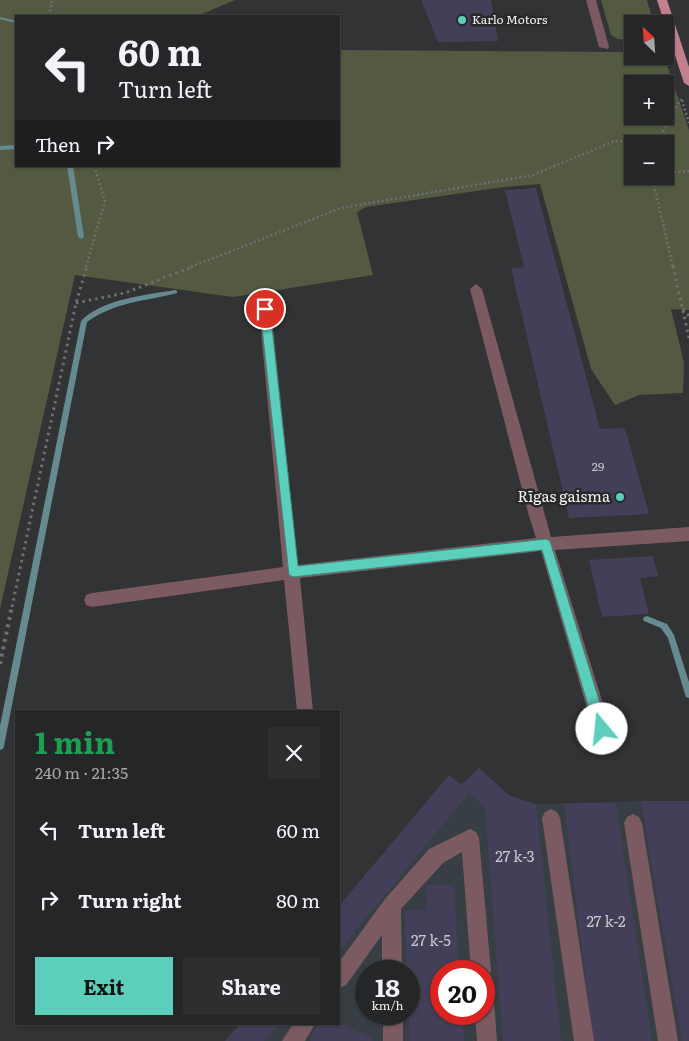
<!DOCTYPE html>
<html lang="en">
<head>
<meta charset="utf-8">
<style>
	body { margin:0; font-family:Literata,serif; background:#2d2e2f; color:#f1f3f6; height:100vh; display:flex; flex-direction:column; font-size:19px; white-space:nowrap }
	* { box-sizing:border-box; margin:0 }
	p { font-size:16px; color:#a3a5a7 }
	.icon { flex:none; width:28px; height:28px; fill:none; stroke:currentColor; stroke-width:2; stroke-linecap:round; stroke-linejoin:round }
	.map { position:relative; flex:1; overflow:hidden }
	.side { position:absolute; left:15px; top:710px; width:325px; height:315px; display:flex; flex-direction:column; background:#252627; border-radius:0px; box-shadow:0 1px 4px #0004,0 0 0 1px #424344 }
	.side>* { flex:none }
	.banner { position:absolute; left:15px; top:15px; width:325px; height:152px; border-radius:0px; box-shadow:0 1px 4px #0004,0 0 0 1px #424344; background:#252627; color:#f1f3f6; overflow:hidden }
	.needle { width:32px; rotate:335deg }
	.controls { position:absolute; left:624px; top:15px; display:grid; gap:10px }
	.controls a { display:grid; place-items:center; width:50px; height:50px; border-radius:0px; background:#252627; box-shadow:0 1px 4px #0004,0 0 0 1px #424344; font-size:25px }
	.speed { position:absolute; left:355px; top:960px; display:flex; gap:10px; font-size:25px; font-weight:700; text-align:center }
	.speed>* { display:grid; place-content:center; width:65px; height:65px; border-radius:50%; background:#252627; box-shadow:0 1px 4px #0004,0 0 0 1px #424344; line-height:1 }
	.speed small { font-size:12px; font-weight:400 }
	.speed .limit { border:8px solid #d22; background:#fff; color:#111 }
	.pin { position:absolute; display:grid; place-items:center; width:42px; height:42px; color:#fff; margin:-21px; border:2px solid #fff; border-radius:50%; box-shadow:0 1px 5px #0007 }
	.me { position:absolute; width:55px; margin:-28px; rotate:343deg; stroke-linejoin:round; filter:drop-shadow(0 0 4px #0008) }
	.turn { display:flex; align-items:center; gap:18px; height:105px; padding:0 20px; font-size:22px }
	.turn .icon { width:65px; height:65px; stroke-width:2.5 }
	.turn b { display:block; font-size:35px; line-height:42px }
	.then { display:flex; align-items:center; height:48px; padding:0 20px; background:#0003; gap:10px; font-size:19px }
	.round { display:grid; place-items:center; flex:none; width:52px; height:52px; border-radius:0px; background:#2d2e2f }
	.headline { display:flex; align-items:center; justify-content:space-between; height:85px; padding:0 20px }
	h1 { font-size:30px; font-weight:700; line-height:38px; color:#1e9e55 }
	.button { display:flex; gap:10px; margin-top:auto; padding:10px 20px }
	.button a { flex:1; height:58px; border-radius:0px; background:#5bcebc; color:#111; font-size:20px; font-weight:700; line-height:58px; text-align:center }
	.button a+a { background:#2d2e2f; color:#f1f3f6 }
	ul { padding:0; list-style:none }
	li { display:flex; align-items:center; gap:15px; height:70px; padding:0 20px }
	li div { flex:1 }
	li b { display:block; font-size:19px }
	li em { font-style:normal }
	.map>svg:first-child { display:block }
	.built { fill:#373e44; fill-rule:evenodd }
	.green { fill:#535a41; fill-rule:evenodd }
	.lines { fill:none; stroke-linecap:round; stroke-linejoin:round }
	.stream { fill:#658b90; fill-rule:evenodd }
	.building { fill:#443f58 }
	.path-far2 { stroke:#6e6f70; stroke-width:2.5; stroke-dasharray:2 2.5; stroke-linecap:butt }
	.path-far1 { stroke:#6e6f70; stroke-width:3; stroke-dasharray:2.5 4; stroke-linecap:butt }
	.path { stroke:#6e6f70; stroke-width:4; stroke-dasharray:3 4.5; stroke-linecap:butt }
	.minor { fill:#7c5a61; fill-rule:evenodd }
	.major { fill:#c37f8e; fill-rule:evenodd }
	.route { fill:#5bcebc; stroke:#3b867a }
	.poi-dot { fill:#5bcebc; stroke:#27292a; stroke-width:2 }
	.labels { text-anchor:middle; stroke-width:5; stroke-linejoin:round; paint-order:stroke }
	.far-poi-label { font-size:12px; fill:#f2f3f4; stroke:#27292a; text-anchor:start }
	.number-label { font-size:12px; fill:#c6c6cd }
	.poi-label { font-size:15px; fill:#f2f3f4; stroke:#27292a; text-anchor:end }
	.near-number-label { font-size:15px; fill:#c6c6cd }
</style>
</head>
<body>
<div class="map">
<svg width="689" height="1041" viewBox="0 0 689 1041">
	<rect width="100%" height="100%" fill="#313334"/>
	<path class="built" d="M 479,768 L 510,796 L 536,804 L 641,801 L 689,1041 L 225,1041 L 240,1024 L 339,1024 L 339,906 L 449,775 L 461,785 ZM 366,971 L 409,971 L 409,1014 L 366,1014 ZM 441,971 L 484,971 L 484,1014 L 441,1014 Z"/>
	<path class="green" d="M 0,0 L 235,0 L 197,16 L 16,16 L 16,166 L 339,166 L 339,50 L 632,52 L 632,56 L 664,56 L 689,130 L 689,310 L 671,309 L 684,363 L 683,393 L 639,395 L 615,405 L 591,369 L 540,184 L 504,187 L 366,207 L 357,212 L 373,275 L 233,297 L 75,275 L 0,609 ZM 632,84 L 665,84 L 665,116 L 632,116 ZM 632,144 L 665,144 L 665,176 L 632,176 Z
		M 601,0 L 647,0 L 654,24 L 632,24 L 632,40 L 618,39 L 611,35 Z"/>
	<g class="lines">
		<path class="stream" d="M 0,17 L 16,21 L 16,23 L 0,19 Z
			M 16,145 L 16,149 L 0,150 L 0,146 Z
			M 67,166 L 73,166 L 84,237 L 81,239 L 78,237 Z
			M 175,290 L 177,291 L 177,293 C 143,302 117,301 87,322 L 4,746 L 3,749 L 0,750 L 0,726 L 81,321 C 102,299 146,295 175,290 Z
			M 647,616 L 667,624 L 674,635 L 689,682 L 689,698 L 686,697 L 685,694 L 668,638 L 661,628 L 644,621 L 643,619 L 644,617 Z"/>
	</g>
	<path class="building" d="M 421,0 L 491,0 L 498,41 L 438,42 Z
		M 536,188 L 600,429 L 625,428 L 649,514 L 569,518 L 511,268 L 524,267 L 505,190 Z
		M 653,556 L 658,576 L 640,578 L 649,614 L 602,617 L 589,560 Z
		M 479,768 L 510,796 L 536,804 L 561,1041 L 503,1041 L 485,808 L 469,793 L 339,951 L 339,906 L 449,775 L 461,785 Z
		M 641,801 L 689,801 L 689,1041 L 682,1041 Z
		M 564,803 L 616,803 L 652,1041 L 593,1041 Z
		M 426,885 L 454,885 L 459,971 L 441,971 L 441,1014 L 462,1014 L 464,1041 L 409,1041 L 409,971 L 407,971 L 404,910 L 427,910 Z
		M 339,1023 L 373,1038 L 372,1041 L 310,1041 L 316,1024 Z
		M 240,1024 L 279,1024 L 264,1041 L 225,1041 Z"/>
	<g class="lines">
		<path class="path-far2" d="M 49,16 L 52,0
			M 682,100 L 689,123
			M 665,173 L 689,171
			M 652,176 L 673,267
			M 86,267 L 105,201 L 94,166
			M 191,267 L 341,208 L 533,175 L 615,141 L 657,143 L 681,99"/>
		<path class="path-far1" d="M 673,266 L 689,338
			M 76,303 L 125,293 L 194,266
			M 683,309 L 689,316
			M 12,607 L 76,303 L 87,266"/>
		<path class="path" d="M 0,664 L 12,606"/>
		<path class="minor" d="M 586,0 L 596,0 L 609,47 L 608,49 L 599,47 Z
			M 476,284 L 482,289 L 551,537 L 689,527 L 689,541 L 555,550 L 611,729 L 608,735 L 602,737 L 596,735 L 593,729 L 541,551 L 300,578 L 313,711 L 297,711 L 284,580 L 92,607 L 86,605 L 84,600 L 86,595 L 92,593 L 283,567 L 259,309 L 265,304 L 271,309 L 298,565 L 536,538 L 529,516 L 470,289 Z
			M 551,809 L 557,812 L 560,818 L 594,1041 L 574,1041 L 542,818 L 545,812 Z
			M 633,814 L 639,817 L 642,823 L 678,1041 L 658,1041 L 624,823 L 627,817 Z
			M 470,829 L 476,832 L 479,838 L 491,971 L 488,978 L 484,980 L 484,971 L 471,971 L 462,852 L 443,863 L 401,909 L 402,971 L 382,971 L 382,935 L 346,985 L 339,988 L 339,962 L 385,899 L 429,849 Z
			M 484,990 L 491,993 L 494,1000 L 497,1041 L 477,1041 L 475,1014 L 484,1014 Z
			M 383,1014 L 403,1014 L 403,1041 L 383,1041 Z
			M 293,1024 L 315,1024 L 305,1041 L 282,1041 Z"/>
		<path class="major" d="M 657,0 L 667,0 L 689,67 L 689,86 L 684,83 Z"/>
	</g>
	<path class="route" d="M 265,306 L 270,309 L 298,566 L 546,539 L 550,541 L 608,729 L 606,734 L 602,736 L 597,734 L 595,729 L 542,550 L 293,577 L 289,575 L 260,309 Z"/>
	<g class="poi-dot">
		<circle cx="462" cy="20" r="5"/>
		<circle cx="620" cy="497" r="5"/>
	</g>
	<g class="labels">
		<g class="far-poi-label">
			<text x="472" y="24">Karlo Motors</text>
		</g>
		<g class="number-label">
			<text x="598" y="471">29</text>
		</g>
		<g class="poi-label">
			<text x="610" y="502">Rīgas gaisma</text>
		</g>
		<g class="near-number-label">
			<text x="515" y="862">27 k-3</text>
			<text x="606" y="927">27 k-2</text>
			<text x="431" y="946">27 k-5</text>
		</g>
	</g>
</svg>
<div class="controls">
<a><svg class="needle" viewBox="-14 -14 28 28"><path d="M0-13l5 13h-10z" fill="#e53935"/><path d="M0 13l5-13h-10z" fill="#a3a5a7"/></svg></a>
<a>+</a>
<a>−</a>
</div>
<div class="speed"><div>18<small>km/h</small></div><div class="limit">20</div></div>
<div class="pin" style="left:265px;top:309px;background:#d93025"><svg class="icon" aria-label="arrive" viewBox="0 0 24 24"><path d="M6 21V4h12l-3 4 3 4H6"/></svg></div>
<svg class="me" style="left:602px;top:729px" viewBox="-20 -20 40 40"><circle r="19" fill="#fff"/><path d="M0-13L10 11 0 6-10 11z" fill="#5bcebc"/></svg>
<div class="banner">
<div class="turn"><svg class="icon" aria-label="left" viewBox="0 0 24 24"><path d="M17 20v-9H6M10 6l-5 5 5 5"/></svg><div><b>60 m</b>Turn left</div></div>
<div class="then">Then<svg class="icon" aria-label="right" viewBox="0 0 24 24"><path d="M7 20v-9h11M14 6l5 5-5 5"/></svg></div>
</div>
<section class="side">
<div class="headline"><div><h1>1 min</h1><p>240 m · 21:35</p></div><a class="round"><svg class="icon" aria-label="close" viewBox="0 0 24 24"><path d="M6 6l12 12M18 6L6 18"/></svg></a></div>
<ul>
<li><svg class="icon" aria-label="left" viewBox="0 0 24 24"><path d="M17 20v-9H6M10 6l-5 5 5 5"/></svg><div><b>Turn left</b></div><em>60 m</em></li>
<li><svg class="icon" aria-label="right" viewBox="0 0 24 24"><path d="M7 20v-9h11M14 6l5 5-5 5"/></svg><div><b>Turn right</b></div><em>80 m</em></li>
</ul>
<div class="button"><a>Exit</a><a>Share</a></div>
</section>
</div>
</body>
</html>
